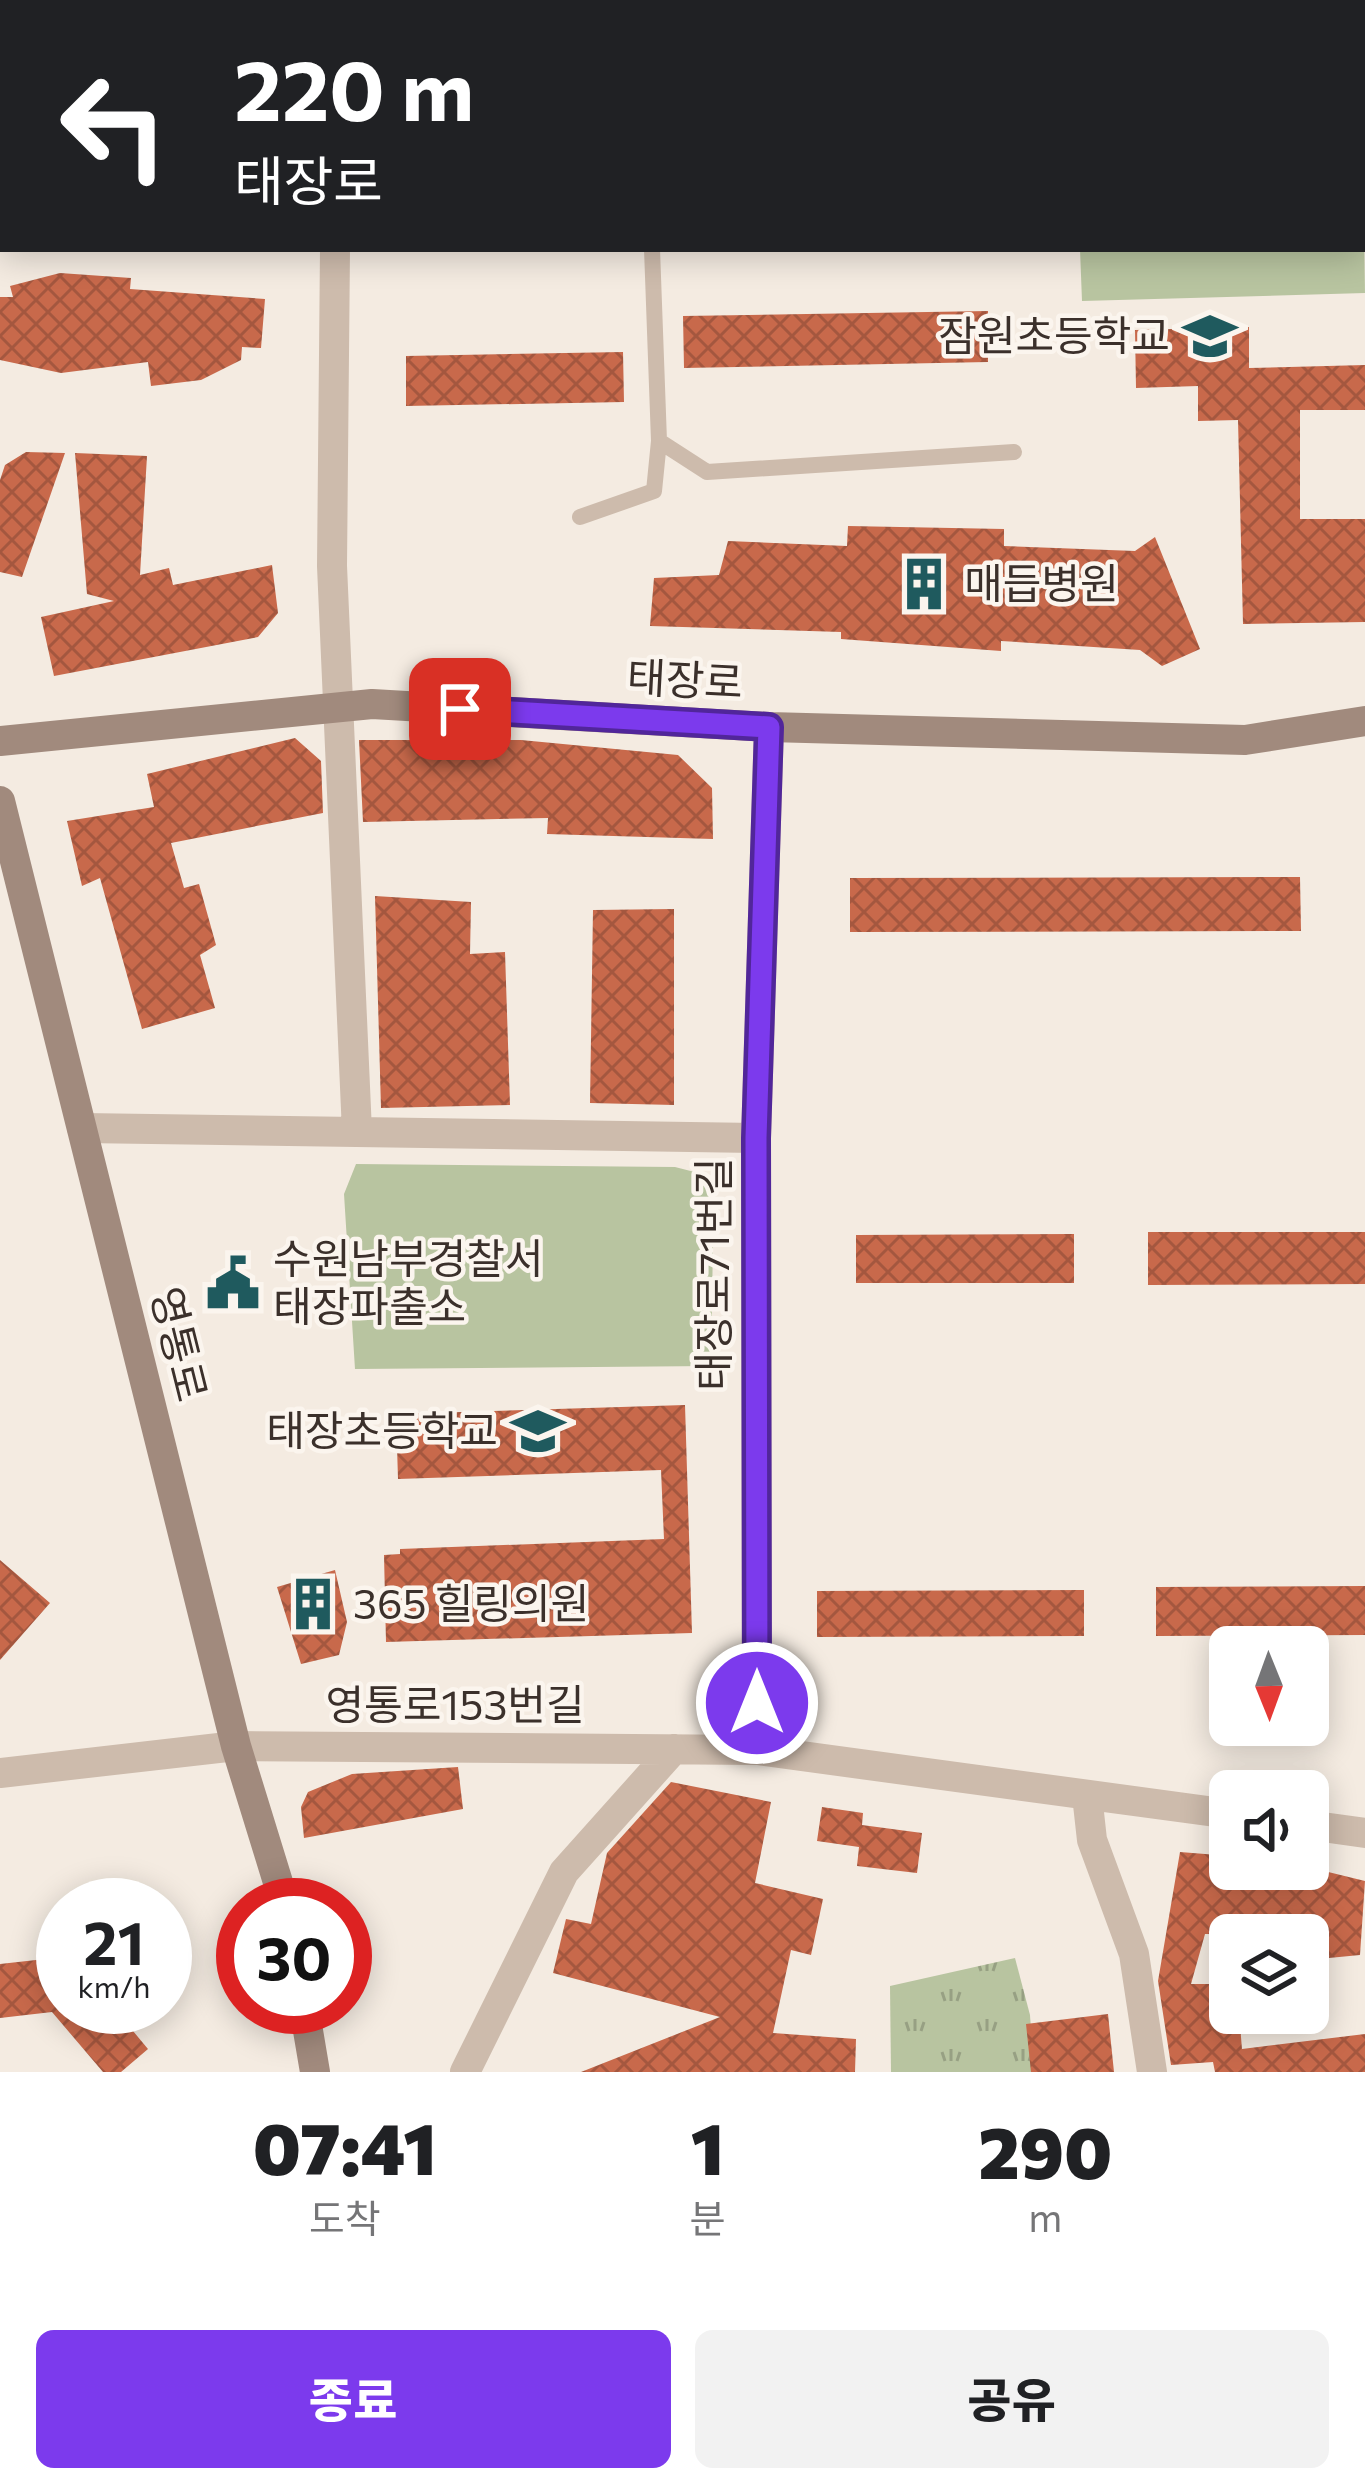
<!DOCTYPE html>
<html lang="ko">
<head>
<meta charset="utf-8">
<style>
	body { margin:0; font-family:Commissioner,"Noto Sans KR",sans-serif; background:#f2f2f2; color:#202124; height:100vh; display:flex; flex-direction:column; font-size:45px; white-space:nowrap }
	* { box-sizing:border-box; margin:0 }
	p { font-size:39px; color:#757577 }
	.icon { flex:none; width:66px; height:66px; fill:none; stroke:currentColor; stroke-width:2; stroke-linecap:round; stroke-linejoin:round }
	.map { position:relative; height:2072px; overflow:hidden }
	.sheet { display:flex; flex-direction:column; background:#fff; flex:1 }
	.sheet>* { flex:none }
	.top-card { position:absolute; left:0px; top:0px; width:1365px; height:252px; box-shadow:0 6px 30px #0003; background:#202124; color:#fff; overflow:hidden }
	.needle { width:78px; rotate:179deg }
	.controls { position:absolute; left:1209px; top:1626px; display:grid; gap:24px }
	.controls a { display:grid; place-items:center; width:120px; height:120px; border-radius:18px; background:#fff; box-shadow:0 6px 30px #0003; font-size:60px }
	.speed { position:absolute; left:36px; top:1878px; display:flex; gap:24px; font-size:60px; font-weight:700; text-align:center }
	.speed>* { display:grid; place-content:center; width:156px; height:156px; border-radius:50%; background:#fff; box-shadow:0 6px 30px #0003; line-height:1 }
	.speed small { font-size:30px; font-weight:400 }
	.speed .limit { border:18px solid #d22; background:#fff; color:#111 }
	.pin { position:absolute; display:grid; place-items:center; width:102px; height:102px; color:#fff; margin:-51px; border-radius:24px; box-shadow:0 6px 18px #0006 }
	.me { position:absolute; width:132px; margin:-66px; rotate:0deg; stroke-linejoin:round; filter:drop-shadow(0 0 9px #0008) }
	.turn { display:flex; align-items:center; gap:42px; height:252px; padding:0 36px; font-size:54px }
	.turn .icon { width:156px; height:156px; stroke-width:2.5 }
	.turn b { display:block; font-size:84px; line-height:102px }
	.eta { display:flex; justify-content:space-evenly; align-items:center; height:204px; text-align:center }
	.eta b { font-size:72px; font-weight:800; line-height:84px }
	.cta { display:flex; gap:24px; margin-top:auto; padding:24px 36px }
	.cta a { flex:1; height:138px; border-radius:18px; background:#7c3aed; color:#fff; font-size:48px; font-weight:800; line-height:138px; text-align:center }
	.cta a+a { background:#f2f2f2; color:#202124 }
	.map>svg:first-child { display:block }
	.grass { fill:#b8c4a0 }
	.park { fill:url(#park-tufts) }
	.building { fill:url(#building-cross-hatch) }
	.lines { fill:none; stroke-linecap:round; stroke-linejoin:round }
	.lane { stroke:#cdbbac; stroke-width:16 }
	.street { stroke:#cdbbac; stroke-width:30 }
	.secondary { stroke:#a18a7d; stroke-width:30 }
	.route-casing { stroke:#51269a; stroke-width:30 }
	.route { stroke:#7c3aed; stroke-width:21 }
	.labels { text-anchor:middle; stroke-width:9; stroke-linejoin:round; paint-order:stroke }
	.poi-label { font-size:42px; fill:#3b302b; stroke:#fbf5ee; text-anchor:start }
	.street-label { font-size:42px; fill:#3b302b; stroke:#fbf5ee }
</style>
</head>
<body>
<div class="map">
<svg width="1365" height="2072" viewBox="0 0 1365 2072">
	<defs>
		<pattern id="park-tufts" width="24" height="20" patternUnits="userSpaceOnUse" patternTransform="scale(3)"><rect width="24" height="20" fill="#b8c4a0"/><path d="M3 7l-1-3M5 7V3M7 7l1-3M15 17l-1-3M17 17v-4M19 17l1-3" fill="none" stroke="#97a083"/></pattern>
		<pattern id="building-cross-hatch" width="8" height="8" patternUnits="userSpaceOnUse" patternTransform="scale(3)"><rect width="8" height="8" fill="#c8694b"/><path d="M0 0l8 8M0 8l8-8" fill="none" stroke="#a4573f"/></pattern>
	</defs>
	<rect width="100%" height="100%" fill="#f4ebe1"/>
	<path class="grass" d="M 30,0 L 302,0 L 302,3 Z
		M 1362,93 L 1365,293 L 1082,301 L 1080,249 L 1362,249 Z
		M 356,1164 L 675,1167 L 714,1177 L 711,1366 L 355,1369 L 344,1194 Z"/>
	<path class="park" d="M 1015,1958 L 1030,2015 L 1034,2072 L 891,2072 L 890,1986 Z"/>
	<path class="building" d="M 60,273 L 131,278 L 130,289 L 265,299 L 261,348 L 242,347 L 241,360 L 201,380 L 151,386 L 148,362 L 61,373 L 0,360 L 0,297 L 13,297 L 10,286 Z
		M 988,311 L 988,362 L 684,368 L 683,316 Z
		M 1249,327 L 1249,368 L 1365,365 L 1365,410 L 1300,410 L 1300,519 L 1365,519 L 1365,622 L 1243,624 L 1238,420 L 1198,421 L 1198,386 L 1136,388 L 1135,330 Z
		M 623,352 L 624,402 L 406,406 L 406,356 Z
		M 26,452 L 65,453 L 22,577 L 0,572 L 0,480 L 5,465 Z
		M 75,453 L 147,456 L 140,575 L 169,568 L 173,585 L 272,565 L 278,613 L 258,637 L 54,676 L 41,617 L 114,601 L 87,594 Z
		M 848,526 L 1004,529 L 1004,546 L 1135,551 L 1155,537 L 1200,649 L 1162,666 L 1140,650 L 1001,641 L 1001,651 L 841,639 L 841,632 L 650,626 L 654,578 L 719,575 L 728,541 L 847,546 Z
		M 295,738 L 321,761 L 323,813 L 171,843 L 184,888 L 199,884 L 216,945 L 200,955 L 215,1008 L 142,1029 L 100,878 L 82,886 L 67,821 L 154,807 L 147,774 Z
		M 359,740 L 521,740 L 678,755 L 712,788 L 713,839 L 547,834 L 548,818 L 363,822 Z
		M 1300,877 L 1301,931 L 850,932 L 850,878 Z
		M 375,896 L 471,902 L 470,954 L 505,952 L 510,1105 L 381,1108 Z
		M 674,909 L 674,1105 L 590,1103 L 593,910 Z
		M 1148,1232 L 1365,1232 L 1365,1284 L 1148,1285 Z
		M 1074,1234 L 1074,1283 L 856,1283 L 856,1235 Z
		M 685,1405 L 692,1633 L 386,1642 L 384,1555 L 400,1554 L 400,1549 L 664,1539 L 661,1470 L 398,1479 L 396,1414 Z
		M 0,1560 L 50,1603 L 0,1660 Z
		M 335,1570 L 347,1622 L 339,1655 L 301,1664 L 277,1587 Z
		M 1365,1586 L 1365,1635 L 1156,1636 L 1156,1587 Z
		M 1084,1590 L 1084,1636 L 817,1637 L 817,1591 Z
		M 458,1767 L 463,1809 L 304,1838 L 301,1807 L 308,1792 L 352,1774 Z
		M 671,1782 L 771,1802 L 755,1883 L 823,1899 L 811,1955 L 791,1950 L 773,2033 L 856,2039 L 855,2072 L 581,2072 L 720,2017 L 553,1973 L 566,1919 L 591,1924 L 607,1853 Z
		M 822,1807 L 863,1813 L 862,1825 L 922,1833 L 917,1873 L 857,1866 L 859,1847 L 817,1841 Z
		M 1180,1852 L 1230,1856 L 1230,1869 L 1316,1869 L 1365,1881 L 1360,1955 L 1308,1960 L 1308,1935 L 1205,1934 L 1191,1984 L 1230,1984 L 1230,2013 L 1239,2013 L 1242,2049 L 1365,2034 L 1365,2072 L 1215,2072 L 1213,2062 L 1171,2065 L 1158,1981 Z
		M 63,1957 L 63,2007 L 113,2007 L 148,2049 L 121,2072 L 103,2072 L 52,2012 L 0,2018 L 0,1964 Z
		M 1108,2014 L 1114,2072 L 1031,2072 L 1026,2024 Z"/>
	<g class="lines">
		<path class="lane" d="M 648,3 L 648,0
			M 659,441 L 707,472 L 1014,452
			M 580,517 L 654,491 L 659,441 L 652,249"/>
		<path class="street" d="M 336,3 L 336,0
			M 335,249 L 332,566 L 357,1132
			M 82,1128 L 756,1138
			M 757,1750 L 756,1138 L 769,727
			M 0,1773 L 236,1746 L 757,1750 L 1230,1814
			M 1087,1795 L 1092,1840 L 1134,1954 L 1152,2072
			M 1308,1825 L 1365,1833
			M 465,2072 L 564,1872 L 674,1749"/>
		<path class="secondary" d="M 0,741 L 372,704 L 769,727 L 1245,740 L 1365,721
			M 0,801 L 236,1746 L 285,1905
			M 304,2007 L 315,2072"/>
	</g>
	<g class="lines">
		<defs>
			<path id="route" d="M 460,709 L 769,727 L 756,1138 L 757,1703"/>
		</defs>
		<use href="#route" class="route-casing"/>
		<use href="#route" class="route"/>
	</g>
	<defs>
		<symbol id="school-bare" viewBox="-9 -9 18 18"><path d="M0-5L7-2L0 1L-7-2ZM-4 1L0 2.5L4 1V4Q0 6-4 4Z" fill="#1f5a5e" stroke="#fbf5ee" stroke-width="2.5" paint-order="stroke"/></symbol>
		<symbol id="building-bare" viewBox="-9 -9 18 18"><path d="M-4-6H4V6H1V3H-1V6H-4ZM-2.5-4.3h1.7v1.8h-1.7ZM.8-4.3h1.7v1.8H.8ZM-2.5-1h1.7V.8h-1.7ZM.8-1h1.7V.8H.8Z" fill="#1f5a5e" stroke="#fbf5ee" stroke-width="2.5" paint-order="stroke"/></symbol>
		<symbol id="civic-bare" viewBox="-9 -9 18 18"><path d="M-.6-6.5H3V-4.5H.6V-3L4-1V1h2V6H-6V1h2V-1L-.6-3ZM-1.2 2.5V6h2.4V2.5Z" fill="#1f5a5e" stroke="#fbf5ee" stroke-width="2.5" paint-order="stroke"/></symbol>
	</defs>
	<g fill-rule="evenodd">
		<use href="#school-bare" x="1172" y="298" width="76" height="76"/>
		<use href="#building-bare" x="886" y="546" width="76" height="76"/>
		<use href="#civic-bare" x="195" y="1245" width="76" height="76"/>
		<use href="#school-bare" x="500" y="1393" width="76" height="76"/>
		<use href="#building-bare" x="275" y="1566" width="76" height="76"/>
	</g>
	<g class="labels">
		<g class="poi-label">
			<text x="1170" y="351" text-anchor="end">잠원초등학교</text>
			<text x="964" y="599">매듭병원</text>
			<text x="273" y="1274">수원남부경찰서<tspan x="273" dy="48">태장파출소</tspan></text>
			<text x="498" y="1446" text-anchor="end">태장초등학교</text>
			<text x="353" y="1619">365 힐링의원</text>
		</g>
		<g class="street-label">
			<text transform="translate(685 680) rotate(3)" y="15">태장로</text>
			<text transform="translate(714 1274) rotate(-90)" y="15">태장로71번길</text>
			<text transform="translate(179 1344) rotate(76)" y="15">영통로</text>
			<text x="455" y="1720">영통로153번길</text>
		</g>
	</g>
</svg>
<div class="controls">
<a><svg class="needle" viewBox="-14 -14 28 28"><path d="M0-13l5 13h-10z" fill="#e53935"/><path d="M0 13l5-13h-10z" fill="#757577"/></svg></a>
<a><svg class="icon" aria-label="sound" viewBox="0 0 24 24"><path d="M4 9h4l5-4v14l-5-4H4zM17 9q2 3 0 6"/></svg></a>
<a><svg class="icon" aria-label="layers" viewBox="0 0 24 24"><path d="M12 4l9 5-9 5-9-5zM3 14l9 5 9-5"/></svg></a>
</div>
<div class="speed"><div>21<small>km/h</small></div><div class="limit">30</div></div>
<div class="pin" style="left:460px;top:709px;background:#d93025"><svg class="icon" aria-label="arrive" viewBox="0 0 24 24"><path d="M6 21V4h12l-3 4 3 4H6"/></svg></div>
<svg class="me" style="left:757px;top:1703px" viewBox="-20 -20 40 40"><circle r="17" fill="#7c3aed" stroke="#fff" stroke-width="3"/><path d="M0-11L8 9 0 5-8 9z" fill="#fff"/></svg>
<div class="top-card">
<div class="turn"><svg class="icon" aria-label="left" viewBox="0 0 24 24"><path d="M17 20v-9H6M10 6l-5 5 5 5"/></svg><div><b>220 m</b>태장로</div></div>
</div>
</div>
<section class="sheet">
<div class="eta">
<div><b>07:41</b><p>도착</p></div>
<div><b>1</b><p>분</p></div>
<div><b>290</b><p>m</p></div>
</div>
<div class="cta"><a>종료</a><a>공유</a></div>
</section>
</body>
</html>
